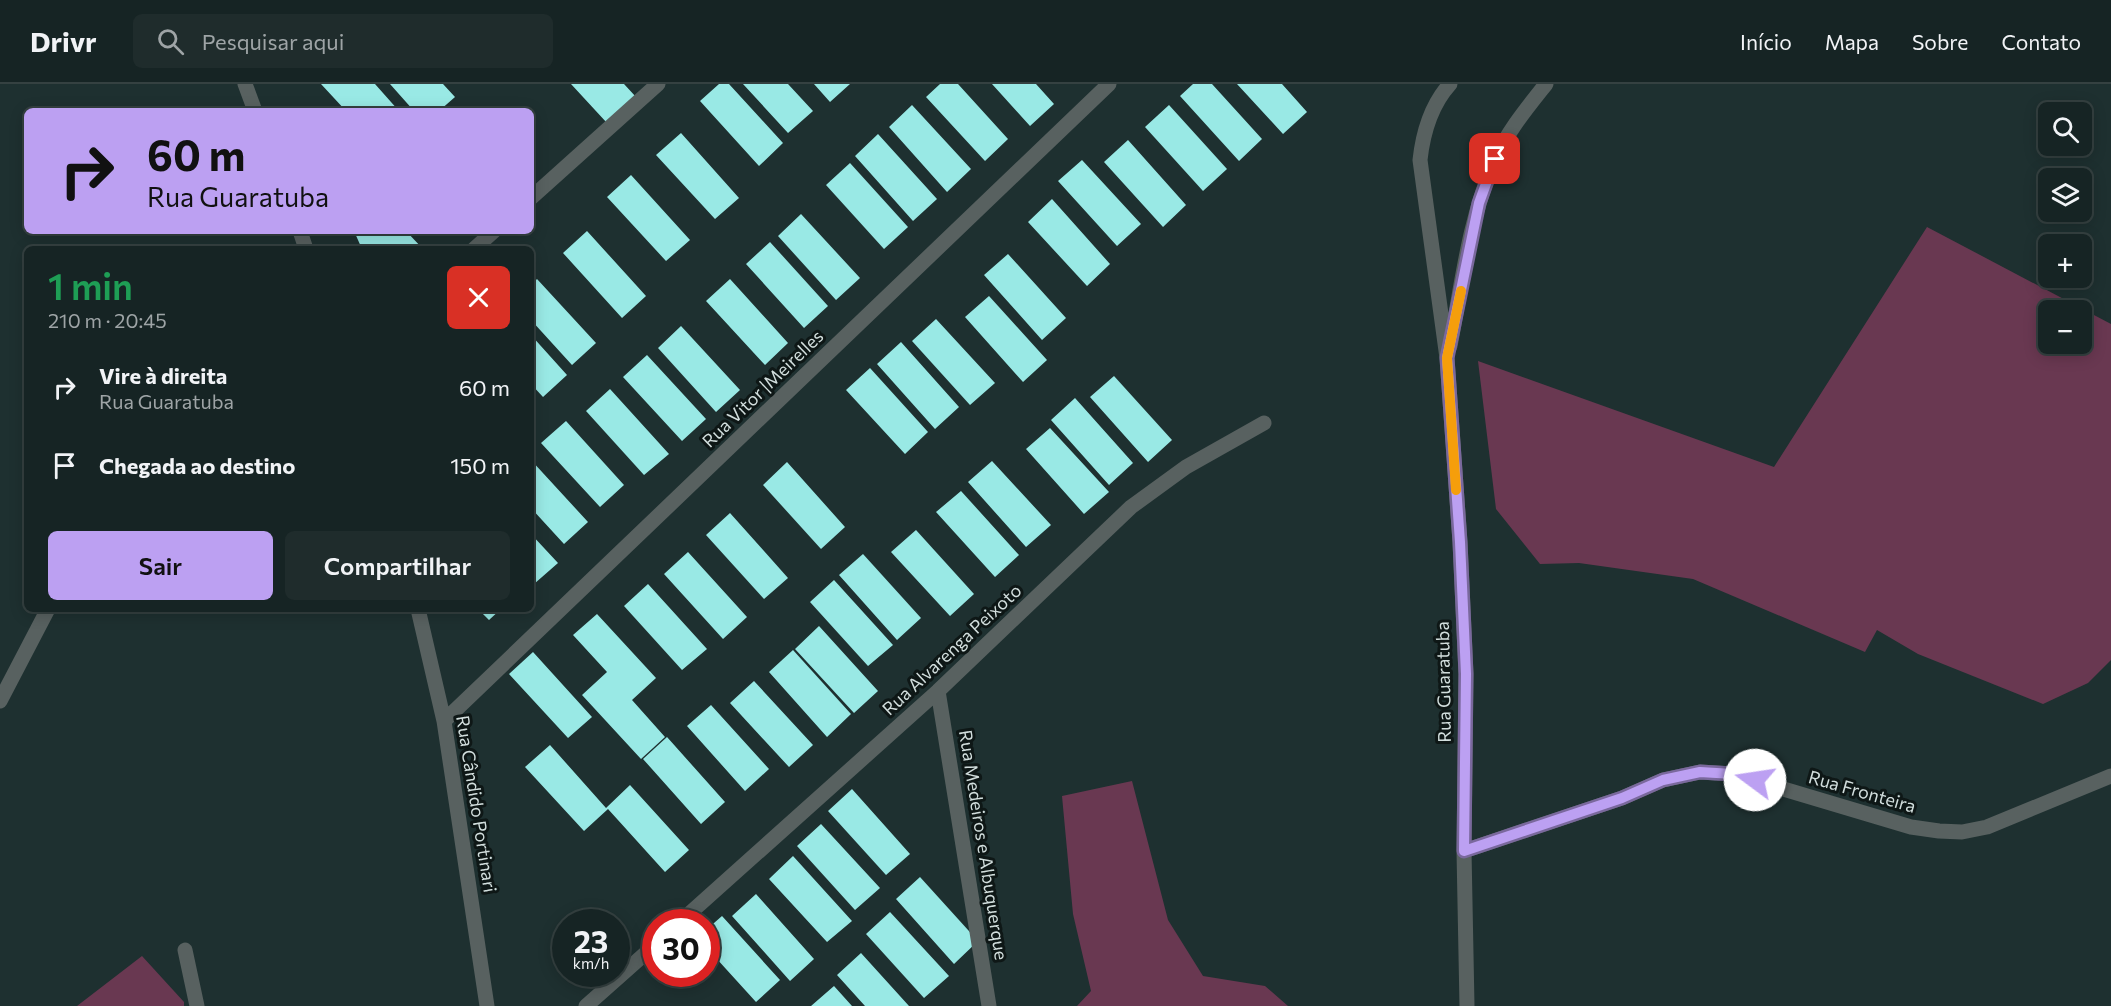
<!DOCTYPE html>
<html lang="pt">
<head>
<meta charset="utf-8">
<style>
	body { margin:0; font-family:Commissioner,sans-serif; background:#1f2c2c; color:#f1f3f6; height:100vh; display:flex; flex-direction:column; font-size:22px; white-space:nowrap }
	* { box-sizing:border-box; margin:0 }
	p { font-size:20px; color:#9ea4a6 }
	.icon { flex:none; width:33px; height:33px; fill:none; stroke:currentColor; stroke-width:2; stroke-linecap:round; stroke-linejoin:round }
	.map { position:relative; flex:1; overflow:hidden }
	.drawer { position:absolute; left:24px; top:162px; width:510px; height:366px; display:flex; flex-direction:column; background:#162424; border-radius:9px; box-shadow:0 3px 15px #0003,0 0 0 2px #354141 }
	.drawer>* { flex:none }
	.top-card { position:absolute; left:24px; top:24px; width:510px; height:126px; border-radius:9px; box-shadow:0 3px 15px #0003,0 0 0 2px #354141; background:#bca0f2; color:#111; overflow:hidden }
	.controls { position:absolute; left:2038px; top:18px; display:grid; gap:12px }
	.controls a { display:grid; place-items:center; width:54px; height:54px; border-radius:9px; background:#162424; box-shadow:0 3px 15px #0003,0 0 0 2px #354141; font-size:30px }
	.speed { position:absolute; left:552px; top:825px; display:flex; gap:12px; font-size:30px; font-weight:700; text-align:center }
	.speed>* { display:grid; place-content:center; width:78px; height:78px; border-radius:50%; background:#162424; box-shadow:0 3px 15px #0003,0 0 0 2px #354141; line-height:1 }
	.speed small { font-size:15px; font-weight:400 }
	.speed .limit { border:9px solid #d22; background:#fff; color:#111 }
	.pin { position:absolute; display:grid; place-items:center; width:51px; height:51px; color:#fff; margin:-26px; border-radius:12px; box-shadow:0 3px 9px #0006 }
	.me { position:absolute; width:66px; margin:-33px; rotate:284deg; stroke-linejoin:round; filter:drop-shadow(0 0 4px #0008) }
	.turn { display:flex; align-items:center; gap:21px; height:126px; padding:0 24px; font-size:27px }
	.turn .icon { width:78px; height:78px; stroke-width:2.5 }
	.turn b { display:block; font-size:42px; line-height:51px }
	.round { display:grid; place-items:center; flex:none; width:63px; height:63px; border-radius:9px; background:#1f2c2c }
	.overview { display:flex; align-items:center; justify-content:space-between; height:102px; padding:0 24px }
	h1 { font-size:36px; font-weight:600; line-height:45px; color:#1e9e55 }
	.primary-button { display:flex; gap:12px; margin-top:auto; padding:12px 24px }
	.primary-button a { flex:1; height:69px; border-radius:9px; background:#bca0f2; color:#111; font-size:24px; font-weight:600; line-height:69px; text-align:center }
	.primary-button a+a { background:#1f2c2c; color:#f1f3f6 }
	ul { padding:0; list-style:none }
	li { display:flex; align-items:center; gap:18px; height:78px; padding:0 24px }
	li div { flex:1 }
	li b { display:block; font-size:22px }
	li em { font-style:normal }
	header { display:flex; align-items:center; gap:36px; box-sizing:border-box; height:84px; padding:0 30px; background:#162424; border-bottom:2px solid #354141 }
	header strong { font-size:28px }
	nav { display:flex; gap:33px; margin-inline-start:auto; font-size:21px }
	.search { width:420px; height:54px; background:#1f2c2c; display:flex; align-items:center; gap:15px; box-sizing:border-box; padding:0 21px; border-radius:9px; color:#9ea4a6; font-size:22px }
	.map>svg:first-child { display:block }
	.green { fill:#693851; fill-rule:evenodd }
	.building { fill:#99e9e5 }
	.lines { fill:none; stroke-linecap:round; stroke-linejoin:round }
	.minor { stroke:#586160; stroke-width:15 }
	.route-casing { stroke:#7a689d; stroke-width:15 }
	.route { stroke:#bca0f2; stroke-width:10 }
	.slow { stroke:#f59e0b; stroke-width:10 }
	.labels { text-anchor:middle; stroke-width:6; stroke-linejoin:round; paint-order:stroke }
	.street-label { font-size:18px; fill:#d2dedd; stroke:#0e1716 }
</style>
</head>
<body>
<header>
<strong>Drivr</strong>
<div class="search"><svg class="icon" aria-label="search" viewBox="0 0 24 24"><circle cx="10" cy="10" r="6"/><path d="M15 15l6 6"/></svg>Pesquisar aqui</div>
<nav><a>Início</a><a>Mapa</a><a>Sobre</a><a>Contato</a></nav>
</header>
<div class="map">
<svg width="2111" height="922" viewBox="0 0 2111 922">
	<rect width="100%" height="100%" fill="#1e3030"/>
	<path class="green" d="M 1927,143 L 2111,240 L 2111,576 L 2088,599 L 2043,620 L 1918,570 L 1877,546 L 1865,568 L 1693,495 L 1579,479 L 1540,480 L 1496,425 L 1478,277 L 1774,383 ZM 2049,226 L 2082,226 L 2082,260 L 2049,260 Z
		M 1132,697 L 1168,836 L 1203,892 L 1265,902 L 1288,922 L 1077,922 L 1091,907 L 1073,830 L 1062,712 Z
		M 142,872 L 184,918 L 184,922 L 77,922 Z"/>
	<path class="building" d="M 321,0 L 375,0 L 399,27 L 346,27 Z
		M 390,0 L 443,0 L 455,13 L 439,27 L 414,27 Z
		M 571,0 L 624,0 L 636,13 L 607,39 Z
		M 719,0 L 729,0 L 783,59 L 759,82 L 700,17 Z
		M 743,0 L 788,0 L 813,27 L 788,49 Z
		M 814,0 L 850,0 L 830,18 Z
		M 940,0 L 958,0 L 1008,55 L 985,77 L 926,13 Z
		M 992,0 L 1036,0 L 1054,20 L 1030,42 Z
		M 1193,0 L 1212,0 L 1262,55 L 1239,77 L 1180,12 Z
		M 1237,0 L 1282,0 L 1307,28 L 1283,50 Z
		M 912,21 L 971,85 L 947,108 L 889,43 Z
		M 1169,21 L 1227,85 L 1203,107 L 1145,43 Z
		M 681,49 L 739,114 L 715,135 L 656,71 Z
		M 878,50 L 937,115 L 913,137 L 855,72 Z
		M 1128,56 L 1186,121 L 1163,143 L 1104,78 Z
		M 1082,76 L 1141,140 L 1117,162 L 1058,97 Z
		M 850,79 L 908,143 L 884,165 L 826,101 Z
		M 631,91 L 690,156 L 666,177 L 607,113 Z
		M 1052,115 L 1110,180 L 1087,202 L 1028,138 Z
		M 801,130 L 860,194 L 836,216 L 778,152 Z
		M 354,147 L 406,147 L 423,165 L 362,165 Z
		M 587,147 L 646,212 L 622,234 L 563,169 Z
		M 770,158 L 828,222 L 804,244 L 746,180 Z
		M 1008,170 L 1066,234 L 1042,256 L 984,191 Z
		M 537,195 L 596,259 L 572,281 L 531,236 L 531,201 Z
		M 730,195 L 788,259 L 765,281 L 706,217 Z
		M 989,212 L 1047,276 L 1023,298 L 965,233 Z
		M 936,235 L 995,299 L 970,321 L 912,257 Z
		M 681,242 L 740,306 L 716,328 L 658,264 Z
		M 531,251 L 567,291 L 543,313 L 531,300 Z
		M 901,258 L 959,323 L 935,345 L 877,280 Z
		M 647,271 L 706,335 L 682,357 L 623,293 Z
		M 870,284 L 928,348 L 905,370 L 846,306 Z
		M 1114,292 L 1172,356 L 1148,378 L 1090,313 Z
		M 610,305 L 669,370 L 644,391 L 586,327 Z
		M 1075,314 L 1133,379 L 1109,401 L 1051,336 Z
		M 566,337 L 624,401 L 600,423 L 541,359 Z
		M 1050,344 L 1109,408 L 1084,430 L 1026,365 Z
		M 531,376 L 588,438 L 564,460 L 531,424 Z
		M 992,377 L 1051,441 L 1026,463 L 968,398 Z
		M 787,378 L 845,443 L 821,465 L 763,401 Z
		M 961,407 L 1019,471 L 995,493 L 936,428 Z
		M 730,429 L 788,494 L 764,515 L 706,451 Z
		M 916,446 L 974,510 L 950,532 L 891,468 Z
		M 531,450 L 558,479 L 534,500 L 531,498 Z
		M 688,468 L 747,533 L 723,555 L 664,490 Z
		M 863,470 L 921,534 L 897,556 L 839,491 Z
		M 834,496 L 893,561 L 868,582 L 810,518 Z
		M 648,500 L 707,565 L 682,586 L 624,522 Z
		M 478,525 L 501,525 L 489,536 Z
		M 597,530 L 656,594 L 632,616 L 665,653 L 641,675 L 582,611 L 607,588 L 573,551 Z
		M 819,542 L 878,607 L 854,629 L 795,565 Z
		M 793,566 L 851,630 L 827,653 L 769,588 Z
		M 533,568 L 592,633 L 568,654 L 509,590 Z
		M 754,597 L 813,661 L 789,683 L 730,619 Z
		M 711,621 L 769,685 L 745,707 L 687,642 Z
		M 667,653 L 725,718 L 701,740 L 643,675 Z
		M 550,661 L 606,724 L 630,701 L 689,766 L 665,788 L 608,725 L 584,747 L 525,683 Z
		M 852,705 L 910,770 L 886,791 L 828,727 Z
		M 821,740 L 880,804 L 855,826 L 797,762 Z
		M 793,772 L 852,837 L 827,858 L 769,795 Z
		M 920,793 L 978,857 L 954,880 L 896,815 Z
		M 756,810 L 814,875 L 790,897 L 732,832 Z
		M 890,828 L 949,892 L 924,914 L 866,850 Z
		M 722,832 L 780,896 L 756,918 L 706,863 L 706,846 Z
		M 861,869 L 909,922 L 865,922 L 837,891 Z
		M 834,902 L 852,922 L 811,922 Z"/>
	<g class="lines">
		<path class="minor" d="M 245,0 L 255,27
			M 1450,0 C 1431,21 1423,49 1420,76 L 1447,274 L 1460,458 L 1466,590 L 1464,767 L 1467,922
			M 531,114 L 658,0
			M 300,147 L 306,165
			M 474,165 L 494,147
			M 1450,262 C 1462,200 1469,134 1495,76 C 1507,48 1527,24 1546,0
			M 418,525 L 444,637 L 487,922
			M 938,607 L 989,922
			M 0,617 L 48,525
			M 444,637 L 1109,0
			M 1464,767 L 1622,714 L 1663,696 L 1700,688 L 1733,690 L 1911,743 L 1939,747 L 1962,748 L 1987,743 L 2111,692
			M 680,838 L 938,607 L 1131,423 L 1186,383 L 1264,339
			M 185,866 L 197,922
			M 586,922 L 656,860"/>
	</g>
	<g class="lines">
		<defs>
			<path id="route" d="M 1495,75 L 1479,119 L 1447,274 L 1460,458 L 1466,590 L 1464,767 L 1622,714 L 1663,696 L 1700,688 L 1733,690 L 1755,696"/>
		</defs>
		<use href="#route" class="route-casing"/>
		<use href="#route" class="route"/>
		<path class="slow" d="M 1456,406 L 1447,274 L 1461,207"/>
	</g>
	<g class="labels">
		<g class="street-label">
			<text transform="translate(763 305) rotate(-44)" y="6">Rua Vitor |Meirelles</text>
			<text transform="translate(952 566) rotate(-43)" y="6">Rua Alvarenga Peixoto</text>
			<text transform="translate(1444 598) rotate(-91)" y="6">Rua Guaratuba</text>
			<text transform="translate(1862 708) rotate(16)" y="6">Rua Fronteira</text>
			<text transform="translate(476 720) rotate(81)" y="6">Rua Cândido Portinari</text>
			<text transform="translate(983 761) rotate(81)" y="6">Rua Medeiros e Albuquerque</text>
		</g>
	</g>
</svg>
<div class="controls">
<a><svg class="icon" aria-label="search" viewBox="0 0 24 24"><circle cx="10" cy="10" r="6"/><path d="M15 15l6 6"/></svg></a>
<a><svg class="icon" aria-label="layers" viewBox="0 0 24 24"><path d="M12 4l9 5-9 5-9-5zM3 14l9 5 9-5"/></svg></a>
<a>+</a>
<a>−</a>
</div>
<div class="speed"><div>23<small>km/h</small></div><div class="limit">30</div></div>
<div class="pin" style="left:1495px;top:75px;background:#d93025"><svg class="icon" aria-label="arrive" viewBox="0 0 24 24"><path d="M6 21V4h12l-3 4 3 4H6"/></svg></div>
<svg class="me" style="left:1755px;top:696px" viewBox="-20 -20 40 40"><circle r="19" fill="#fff"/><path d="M0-13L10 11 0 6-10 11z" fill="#bca0f2"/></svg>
<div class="top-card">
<div class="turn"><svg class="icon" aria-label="right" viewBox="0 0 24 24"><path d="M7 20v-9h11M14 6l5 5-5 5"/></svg><div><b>60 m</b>Rua Guaratuba</div></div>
</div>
<section class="drawer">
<div class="overview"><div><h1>1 min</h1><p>210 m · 20:45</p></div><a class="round" style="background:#d93025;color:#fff"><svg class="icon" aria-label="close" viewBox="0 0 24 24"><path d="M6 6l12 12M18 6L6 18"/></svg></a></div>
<ul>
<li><svg class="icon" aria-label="right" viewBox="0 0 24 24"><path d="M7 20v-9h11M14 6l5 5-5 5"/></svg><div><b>Vire à direita</b><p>Rua Guaratuba</p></div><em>60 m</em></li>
<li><svg class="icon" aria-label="arrive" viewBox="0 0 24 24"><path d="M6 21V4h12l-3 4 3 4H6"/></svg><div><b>Chegada ao destino</b></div><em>150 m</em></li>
</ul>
<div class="primary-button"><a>Sair</a><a>Compartilhar</a></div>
</section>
</div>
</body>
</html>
